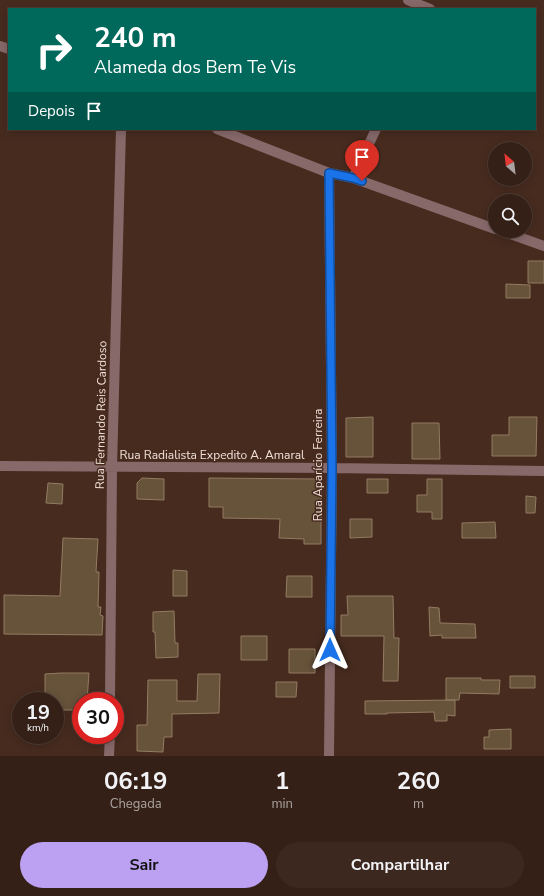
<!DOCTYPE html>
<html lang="pt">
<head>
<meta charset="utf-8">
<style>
	body { margin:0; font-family:"Nunito Sans",sans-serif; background:#3d2820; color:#f1f3f6; height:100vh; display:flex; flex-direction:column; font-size:15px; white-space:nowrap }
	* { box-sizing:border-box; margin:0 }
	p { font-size:13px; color:#aaa3a1 }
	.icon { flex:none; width:22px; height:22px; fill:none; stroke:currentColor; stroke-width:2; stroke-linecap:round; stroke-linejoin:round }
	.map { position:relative; height:756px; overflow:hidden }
	.drawer { display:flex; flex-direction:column; background:#352017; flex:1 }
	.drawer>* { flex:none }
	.top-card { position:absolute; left:8px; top:8px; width:528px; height:122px; border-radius:0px; box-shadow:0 2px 10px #0003,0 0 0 1px #4f3e36; background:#00695c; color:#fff; overflow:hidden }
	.needle { width:26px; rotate:332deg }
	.tools { position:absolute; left:488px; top:142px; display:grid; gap:8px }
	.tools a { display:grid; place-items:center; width:44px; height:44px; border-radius:50%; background:#352017; box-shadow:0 2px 10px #0003,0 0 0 1px #4f3e36; font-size:20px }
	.speed { position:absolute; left:12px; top:692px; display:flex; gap:8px; font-size:20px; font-weight:700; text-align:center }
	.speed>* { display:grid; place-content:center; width:52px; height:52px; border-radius:50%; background:#352017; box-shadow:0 2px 10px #0003,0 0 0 1px #4f3e36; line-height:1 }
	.speed small { font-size:10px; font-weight:400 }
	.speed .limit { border:6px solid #d22; background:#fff; color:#111 }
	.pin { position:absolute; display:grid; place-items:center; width:34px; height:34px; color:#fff; margin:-41px -17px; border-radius:50% 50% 50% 0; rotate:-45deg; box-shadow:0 0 4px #0007 }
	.pin .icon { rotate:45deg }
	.me { position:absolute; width:44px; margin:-22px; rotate:0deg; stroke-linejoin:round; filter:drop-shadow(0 0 3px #0008) }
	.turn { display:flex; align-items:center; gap:14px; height:84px; padding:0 20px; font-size:18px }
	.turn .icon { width:52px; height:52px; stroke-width:2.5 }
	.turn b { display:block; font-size:28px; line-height:34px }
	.then { display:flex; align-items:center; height:38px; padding:0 20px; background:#0003; gap:8px; font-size:15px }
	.eta { display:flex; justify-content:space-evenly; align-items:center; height:68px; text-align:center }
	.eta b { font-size:24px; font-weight:700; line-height:28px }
	.cta { display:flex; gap:8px; margin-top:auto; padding:8px 20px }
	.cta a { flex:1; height:46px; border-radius:24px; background:#bca0f2; color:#111; font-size:16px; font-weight:700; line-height:46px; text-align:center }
	.cta a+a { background:#3d2820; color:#f1f3f6 }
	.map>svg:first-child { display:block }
	.building { fill:#67523a; stroke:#927d63 }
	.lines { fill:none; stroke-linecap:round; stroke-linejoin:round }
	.minor { stroke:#87696a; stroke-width:10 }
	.route-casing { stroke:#114b97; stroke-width:10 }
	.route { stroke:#1a73e8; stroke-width:7 }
	.labels { text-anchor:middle; stroke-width:3; stroke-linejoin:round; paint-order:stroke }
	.street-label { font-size:12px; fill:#f2e0d8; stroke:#472b1f }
</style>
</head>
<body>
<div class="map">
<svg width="544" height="756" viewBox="0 0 544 756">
	<rect width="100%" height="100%" fill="#472b1f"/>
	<path class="building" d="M 528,261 L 544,261 L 544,283 L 528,283 Z
		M 506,284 L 530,285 L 530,298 L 506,298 Z
		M 373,417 L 373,457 L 346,457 L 346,418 Z
		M 509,417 L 537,417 L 536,456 L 492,456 L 492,435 L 509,435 Z
		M 412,423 L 439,423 L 440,459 L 412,459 Z
		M 142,478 L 164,479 L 164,500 L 137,499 L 137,483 Z
		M 209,478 L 321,479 L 321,544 L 304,544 L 304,539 L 279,538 L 280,519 L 223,518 L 223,507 L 209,507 Z
		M 367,479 L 388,479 L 388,493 L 367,493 Z
		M 427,479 L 442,479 L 442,519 L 432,519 L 432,512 L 417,512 L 417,495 L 427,495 Z
		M 48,483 L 63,484 L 62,504 L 46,503 Z
		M 526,496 L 536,497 L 535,513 L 526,513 Z
		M 350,519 L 372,519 L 372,537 L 350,538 Z
		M 495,522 L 496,538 L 462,538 L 462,523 Z
		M 63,538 L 98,539 L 96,572 L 99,572 L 98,607 L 101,607 L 100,615 L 103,616 L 102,635 L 4,634 L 4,595 L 60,596 Z
		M 173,570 L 187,571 L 187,596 L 173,596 Z
		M 287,576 L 312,576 L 312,597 L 286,597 Z
		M 347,596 L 393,596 L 394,638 L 399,638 L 398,681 L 383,681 L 384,636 L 341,636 L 341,615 L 348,615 Z
		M 429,607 L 439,608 L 440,623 L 475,624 L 476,638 L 442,638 L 442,635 L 430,636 Z
		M 174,611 L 175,643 L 178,643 L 178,657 L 156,658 L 155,632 L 153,632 L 153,612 Z
		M 241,636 L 267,636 L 267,660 L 241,660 Z
		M 289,649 L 315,649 L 315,673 L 289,673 Z
		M 61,673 L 89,673 L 87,701 L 81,701 L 81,710 L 61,710 L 61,704 L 55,703 L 55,701 L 45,701 L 45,674 Z
		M 198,674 L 220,674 L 219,713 L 172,714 L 172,737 L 164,737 L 163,752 L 137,751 L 137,725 L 147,725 L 148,680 L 177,680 L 177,701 L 197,701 Z
		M 510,676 L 535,676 L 535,688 L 510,688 Z
		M 446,678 L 481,678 L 481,680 L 500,680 L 499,694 L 460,693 L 459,700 L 446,700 Z
		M 276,682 L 297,682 L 296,697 L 276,697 Z
		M 455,700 L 455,716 L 447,715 L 447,721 L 435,721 L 434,712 L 387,713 L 387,714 L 365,714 L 365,701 Z
		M 511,729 L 511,749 L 484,749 L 484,737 L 489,737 L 489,730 Z"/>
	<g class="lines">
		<path class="minor" d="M 408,0 L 430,9
			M 0,46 L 9,49
			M 217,129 L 329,173 L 353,178 L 495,229
			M 329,173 L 332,468 L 329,756
			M 353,178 L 376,129
			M 502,231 L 544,246
			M 0,466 L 332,468 L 544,471
			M 110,701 L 112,468 L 121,129
			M 109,756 L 110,735"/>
	</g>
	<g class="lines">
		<defs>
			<path id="route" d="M 330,650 L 332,468 L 329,173 L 353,178 L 362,181"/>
		</defs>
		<use href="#route" class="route-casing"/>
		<use href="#route" class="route"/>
	</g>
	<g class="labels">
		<g class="street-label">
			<text transform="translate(101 415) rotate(-89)" y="4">Rua Fernando Reis Cardoso</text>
			<text x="212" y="459">Rua Radialista Expedito A. Amaral</text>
			<text transform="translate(318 465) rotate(-90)" y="4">Rua Aparício Ferreira</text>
		</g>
	</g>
</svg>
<div class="tools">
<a><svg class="needle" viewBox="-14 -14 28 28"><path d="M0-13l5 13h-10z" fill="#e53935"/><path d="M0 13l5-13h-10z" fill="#aaa3a1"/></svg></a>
<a><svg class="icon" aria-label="search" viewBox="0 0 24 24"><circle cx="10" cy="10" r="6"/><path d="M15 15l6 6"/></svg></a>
</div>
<div class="speed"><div>19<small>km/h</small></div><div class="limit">30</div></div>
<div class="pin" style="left:362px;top:181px;background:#d93025"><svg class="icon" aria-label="arrive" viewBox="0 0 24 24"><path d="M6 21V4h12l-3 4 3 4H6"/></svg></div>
<svg class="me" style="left:330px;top:650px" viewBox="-20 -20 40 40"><path d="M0-17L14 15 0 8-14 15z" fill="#1a73e8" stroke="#fff" stroke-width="4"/></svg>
<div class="top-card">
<div class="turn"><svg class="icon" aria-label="right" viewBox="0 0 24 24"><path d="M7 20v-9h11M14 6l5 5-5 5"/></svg><div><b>240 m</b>Alameda dos Bem Te Vis</div></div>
<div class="then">Depois<svg class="icon" aria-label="arrive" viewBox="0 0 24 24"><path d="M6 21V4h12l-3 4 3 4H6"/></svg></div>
</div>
</div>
<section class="drawer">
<div class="eta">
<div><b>06:19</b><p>Chegada</p></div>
<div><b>1</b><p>min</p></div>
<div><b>260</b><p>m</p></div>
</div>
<div class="cta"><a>Sair</a><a>Compartilhar</a></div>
</section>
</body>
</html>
